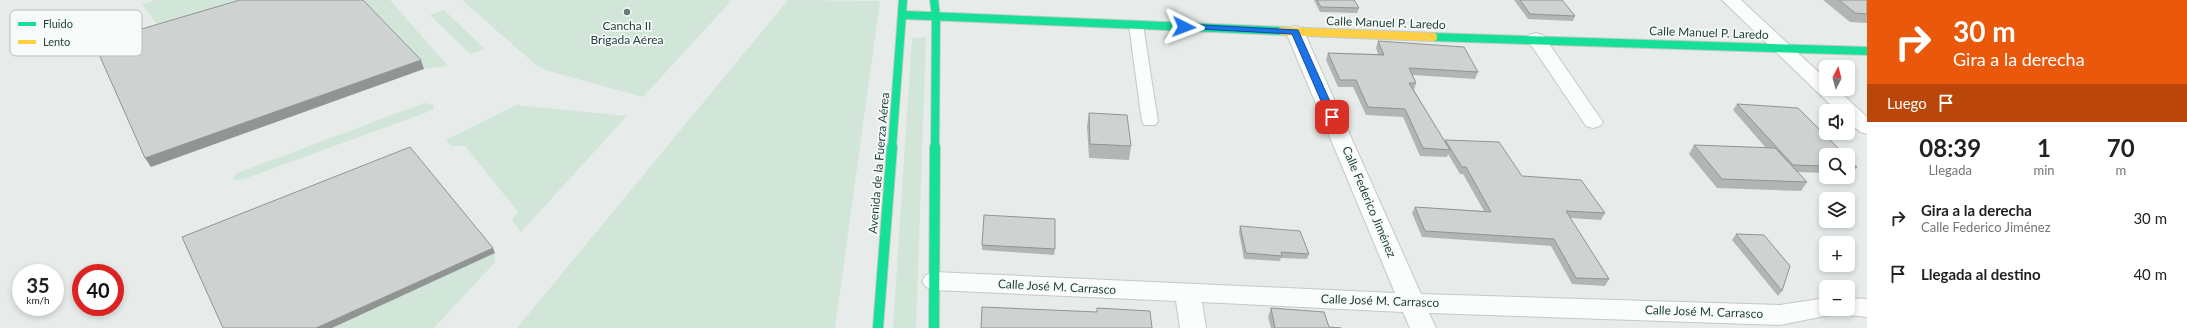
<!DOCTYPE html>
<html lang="es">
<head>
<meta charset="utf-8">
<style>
	body { margin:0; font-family:Lato,sans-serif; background:#f2f2f2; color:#222; height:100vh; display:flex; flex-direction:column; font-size:15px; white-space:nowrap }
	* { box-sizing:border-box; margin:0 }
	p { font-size:13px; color:#767676 }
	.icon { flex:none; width:22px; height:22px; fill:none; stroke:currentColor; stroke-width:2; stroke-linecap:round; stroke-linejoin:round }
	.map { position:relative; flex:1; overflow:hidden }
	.drawer { display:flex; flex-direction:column; background:#fff; width:320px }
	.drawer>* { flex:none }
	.top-card { background:#ea580c; color:#fff; overflow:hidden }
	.needle { width:26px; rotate:6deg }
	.buttons { position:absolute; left:1819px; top:60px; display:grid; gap:8px }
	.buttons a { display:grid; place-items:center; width:36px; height:36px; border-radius:6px; background:#fff; box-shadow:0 2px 6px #0003; font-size:20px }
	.speed { position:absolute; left:12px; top:264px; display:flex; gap:8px; font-size:20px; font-weight:700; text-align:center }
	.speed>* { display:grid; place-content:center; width:52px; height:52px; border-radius:50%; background:#fff; box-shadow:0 2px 6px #0003; line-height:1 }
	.speed small { font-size:10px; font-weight:400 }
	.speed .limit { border:6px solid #d22; background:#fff; color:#111 }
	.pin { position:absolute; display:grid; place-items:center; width:34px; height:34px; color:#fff; margin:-17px; border-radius:8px; box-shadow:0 2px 6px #0006 }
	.me { position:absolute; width:44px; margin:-22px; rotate:93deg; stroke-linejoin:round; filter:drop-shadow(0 0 3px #0008) }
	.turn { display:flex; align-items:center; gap:14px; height:84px; padding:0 20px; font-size:18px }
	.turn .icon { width:52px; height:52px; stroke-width:2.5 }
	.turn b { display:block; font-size:28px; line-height:34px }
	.then { display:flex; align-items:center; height:38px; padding:0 20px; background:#0003; gap:8px; font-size:15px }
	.eta { display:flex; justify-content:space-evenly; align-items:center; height:68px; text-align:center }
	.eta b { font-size:24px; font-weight:700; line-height:28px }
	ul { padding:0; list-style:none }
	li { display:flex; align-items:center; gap:12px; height:56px; padding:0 20px }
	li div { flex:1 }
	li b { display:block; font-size:15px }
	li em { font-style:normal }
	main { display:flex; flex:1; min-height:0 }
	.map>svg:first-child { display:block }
	.green { fill:#d1e5d9 }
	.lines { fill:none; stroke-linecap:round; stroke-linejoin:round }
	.lane-casing { stroke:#c4c9c7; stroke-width:2 }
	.street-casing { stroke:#c4c9c7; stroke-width:2 }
	.fast-far1-casing { stroke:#c3cac8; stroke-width:10 }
	.fast-casing { stroke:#c3cac8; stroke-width:12 }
	.slow-casing { stroke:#c3cac8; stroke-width:10 }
	.lane { fill:#fbfcfc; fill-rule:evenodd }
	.street { fill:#fbfcfc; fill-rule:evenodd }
	.fast-far1 { stroke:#16e098; stroke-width:8 }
	.fast { stroke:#16e098; stroke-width:10 }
	.slow { stroke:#ffcf43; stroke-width:8 }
	.wall { fill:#b1b5b5 }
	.shaded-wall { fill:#909493 }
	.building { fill:#ced3d2; stroke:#909493 }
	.route { fill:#1a73e8; stroke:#114b97 }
	.poi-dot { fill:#687d79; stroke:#f6fbf9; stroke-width:1.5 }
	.labels { text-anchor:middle; stroke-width:3.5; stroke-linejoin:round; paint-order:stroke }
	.street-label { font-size:12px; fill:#24413c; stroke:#f6fbf9 }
	.poi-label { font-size:12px; fill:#24413c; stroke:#f6fbf9 }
	.key { fill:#f6fbf9; stroke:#b7c3c0; stroke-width:1 }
	.key-label { font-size:11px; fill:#24413c }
</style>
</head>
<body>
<main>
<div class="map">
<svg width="1867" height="328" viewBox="0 0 1867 328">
	<rect width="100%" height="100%" fill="#e7ecea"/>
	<path class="green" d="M 156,0 L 242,0 L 158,26 L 142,4 Z
		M 359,0 L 390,0 L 448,66 L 424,69 Z
		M 462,0 L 732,0 L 643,97 L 545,70 L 536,65 Z
		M 788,0 L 880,1 L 835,328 L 517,328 Z
		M 444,10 L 485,49 L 470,54 L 430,15 Z
		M 926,37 L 916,328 L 893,328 L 912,38 Z
		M 424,103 L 434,105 L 433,110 L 244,179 L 236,180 L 233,177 L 240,172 Z
		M 516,105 L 627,116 L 521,232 L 512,220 L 518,212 L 465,146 L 451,146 L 446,140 Z
		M 495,253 L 495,262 L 434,328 L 332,328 Z"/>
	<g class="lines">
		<defs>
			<path id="lane" d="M 1136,21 L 1143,25 L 1158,122 L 1155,125 L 1145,125 L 1142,122 L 1129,25 Z"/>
			<path id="street" d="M 1722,0 L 1741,0 L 1826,79 L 1826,89 L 1837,89 L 1867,117 L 1867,134 L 1860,132 L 1848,121 L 1848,111 L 1837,111 Z
				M 1295,26 L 1302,28 L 1304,32 L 1421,294 L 1780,305 L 1826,298 L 1826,309 L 1848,309 L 1848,298 L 1867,299 L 1867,317 L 1839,314 L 1837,310 L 1835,314 L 1780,325 L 1429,313 L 1436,328 L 1410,328 L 1403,312 L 1202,302 L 1206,328 L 1180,328 L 1176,301 L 935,290 L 926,287 L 922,281 L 926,275 L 935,272 L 1395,293 L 1286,32 L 1288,28 Z
				M 1536,33 L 1543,35 L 1600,118 L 1603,122 L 1600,126 L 1593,128 L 1586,126 L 1527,39 L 1529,35 Z"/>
			<path id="fast-far1" d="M 934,0 L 936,16 L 935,148
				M 904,15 L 1282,31
				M 1433,37 L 1867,51
				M 892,148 L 903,0"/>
			<path id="fast" d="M 878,328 L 892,147
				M 934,328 L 935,147"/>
			<path id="slow" d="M 1282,31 L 1433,37"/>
		</defs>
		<use href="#lane" class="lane-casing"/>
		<use href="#street" class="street-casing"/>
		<use href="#fast-far1" class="fast-far1-casing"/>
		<use href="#fast" class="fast-casing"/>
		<use href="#slow" class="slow-casing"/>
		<use href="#lane" class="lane"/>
		<use href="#street" class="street"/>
		<use href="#fast-far1" class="fast-far1"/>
		<use href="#fast" class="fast"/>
		<use href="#slow" class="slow"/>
	</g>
	<path class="wall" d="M 1314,0 L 1354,0 L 1359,8 L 1357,13 L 1320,12 Z
		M 1514,0 L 1562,0 L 1575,16 L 1573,21 L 1528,19 Z
		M 1823,0 L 1867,0 L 1867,23 L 1850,22 Z
		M 1378,41 L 1478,72 L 1475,79 L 1413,75 L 1416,83 L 1414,90 L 1444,141 L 1445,140 L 1522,176 L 1605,213 L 1601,220 L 1570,218 L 1609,279 L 1605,286 L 1572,284 L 1551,246 L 1422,237 L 1412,213 L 1415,207 L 1484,211 L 1463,174 L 1460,174 L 1448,154 L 1447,157 L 1420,156 L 1403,117 L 1366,115 L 1353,87 L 1338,87 L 1326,60 L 1328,53 L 1378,54 L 1376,48 Z
		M 1737,104 L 1826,155 L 1826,173 L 1798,172 L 1807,182 L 1801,191 L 1717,188 L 1689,154 L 1694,145 L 1766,148 L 1733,110 Z
		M 1089,113 L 1131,146 L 1129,160 L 1089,158 L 1087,126 Z
		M 1848,159 L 1857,167 L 1852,174 L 1848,174 Z
		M 984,215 L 1055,249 L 1054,255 L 982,250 Z
		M 1240,226 L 1309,254 L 1307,259 L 1281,258 L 1280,261 L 1244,259 L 1239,232 Z
		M 1736,234 L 1782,291 L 1778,296 L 1732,240 Z
		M 1271,308 L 1329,327 L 1341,328 L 1271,328 L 1268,317 Z"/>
	<path class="shaded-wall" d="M 421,60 L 424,69 L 151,167 L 145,158 Z
		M 493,248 L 495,253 L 332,328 L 316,328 Z"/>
	<path class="building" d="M 240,0 L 363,0 L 421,60 L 145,158 L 94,43 Z
		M 1317,0 L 1354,0 L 1359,8 L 1321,7 Z
		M 1520,0 L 1562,0 L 1575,16 L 1530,14 Z
		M 1839,0 L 1867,0 L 1867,14 L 1855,13 Z
		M 1378,41 L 1464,47 L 1478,72 L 1409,68 L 1416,83 L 1409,83 L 1450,150 L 1423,148 L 1405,109 L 1368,107 L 1356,80 L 1340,80 L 1328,53 L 1384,55 Z
		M 1737,104 L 1798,108 L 1845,155 L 1826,155 L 1826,166 L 1793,165 Z
		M 1089,113 L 1127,115 L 1131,146 L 1090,144 Z
		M 1445,140 L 1499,142 L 1522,176 L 1581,180 L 1605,213 L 1566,211 L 1609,279 L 1576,278 L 1554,239 L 1425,231 L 1415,207 L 1491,212 L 1466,167 L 1462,167 Z
		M 1694,145 L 1775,148 L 1807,182 L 1722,179 Z
		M 410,147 L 493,248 L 316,328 L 223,328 L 182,237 Z
		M 1848,159 L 1857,167 L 1848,167 Z
		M 984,215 L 1055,219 L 1055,249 L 982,245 Z
		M 1240,226 L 1300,231 L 1309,254 L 1281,252 L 1282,256 L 1246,253 Z
		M 1736,234 L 1764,235 L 1790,266 L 1782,291 Z
		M 982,307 L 1097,312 L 1097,308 L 1150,311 L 1152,328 L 981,328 Z
		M 1271,308 L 1324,312 L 1329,327 L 1341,328 L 1275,328 Z"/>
	<path class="route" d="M 1184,24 L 1298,30 L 1337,117 L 1332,120 L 1328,117 L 1292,34 L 1181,28 L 1181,25 Z"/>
	<circle class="poi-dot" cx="627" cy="12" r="4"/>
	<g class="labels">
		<g class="street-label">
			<text transform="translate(1386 23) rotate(2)" y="4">Calle Manuel P. Laredo</text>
			<text transform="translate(1709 33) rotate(2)" y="4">Calle Manuel P. Laredo</text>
			<text transform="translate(879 163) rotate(-85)" y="4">Avenida de la Fuerza Aérea</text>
			<text transform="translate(1369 202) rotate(67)" y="4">Calle Federico Jiménez</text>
			<text transform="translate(1057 287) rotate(3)" y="4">Calle José M. Carrasco</text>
			<text transform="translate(1380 301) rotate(2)" y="4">Calle José M. Carrasco</text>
			<text transform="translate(1704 312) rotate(2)" y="4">Calle José M. Carrasco</text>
		</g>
		<g class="poi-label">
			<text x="627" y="30">Cancha II<tspan x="627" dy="14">Brigada Aérea</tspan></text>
		</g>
	</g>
	<rect x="10" y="10" width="132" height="46" rx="6" class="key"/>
	<rect x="18" y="22" width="18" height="4" fill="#16e098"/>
	<rect x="18" y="40" width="18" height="4" fill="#ffcf43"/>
	<g class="key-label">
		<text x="43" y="28">Fluido</text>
		<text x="43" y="46">Lento</text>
	</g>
</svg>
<div class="buttons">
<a><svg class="needle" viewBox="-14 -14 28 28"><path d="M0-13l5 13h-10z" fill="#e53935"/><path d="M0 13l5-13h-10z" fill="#767676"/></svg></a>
<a><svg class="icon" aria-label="sound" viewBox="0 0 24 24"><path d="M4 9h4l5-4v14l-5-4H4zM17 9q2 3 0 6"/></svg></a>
<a><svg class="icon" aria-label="search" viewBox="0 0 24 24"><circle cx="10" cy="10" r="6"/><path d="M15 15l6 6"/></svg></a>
<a><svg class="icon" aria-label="layers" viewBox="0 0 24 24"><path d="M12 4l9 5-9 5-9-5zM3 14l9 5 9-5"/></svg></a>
<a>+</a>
<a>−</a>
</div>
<div class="speed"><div>35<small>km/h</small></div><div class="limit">40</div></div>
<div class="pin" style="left:1332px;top:117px;background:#d93025"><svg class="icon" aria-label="arrive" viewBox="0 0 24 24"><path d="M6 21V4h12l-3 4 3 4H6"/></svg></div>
<svg class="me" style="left:1184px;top:27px" viewBox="-20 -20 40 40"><path d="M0-17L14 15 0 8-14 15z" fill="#1a73e8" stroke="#fff" stroke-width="4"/></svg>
</div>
<section class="drawer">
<div class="top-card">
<div class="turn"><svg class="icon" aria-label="right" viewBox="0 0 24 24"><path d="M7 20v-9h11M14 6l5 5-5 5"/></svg><div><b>30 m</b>Gira a la derecha</div></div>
<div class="then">Luego<svg class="icon" aria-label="arrive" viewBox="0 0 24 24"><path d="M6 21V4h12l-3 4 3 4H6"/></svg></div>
</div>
<div class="eta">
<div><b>08:39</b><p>Llegada</p></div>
<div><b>1</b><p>min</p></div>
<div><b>70</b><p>m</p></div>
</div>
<ul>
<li><svg class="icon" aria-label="right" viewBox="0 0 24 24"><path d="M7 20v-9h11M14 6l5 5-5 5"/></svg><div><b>Gira a la derecha</b><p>Calle Federico Jiménez</p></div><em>30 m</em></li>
<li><svg class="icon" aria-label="arrive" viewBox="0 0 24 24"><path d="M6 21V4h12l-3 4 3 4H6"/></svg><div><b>Llegada al destino</b></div><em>40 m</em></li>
</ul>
</section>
</main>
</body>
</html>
